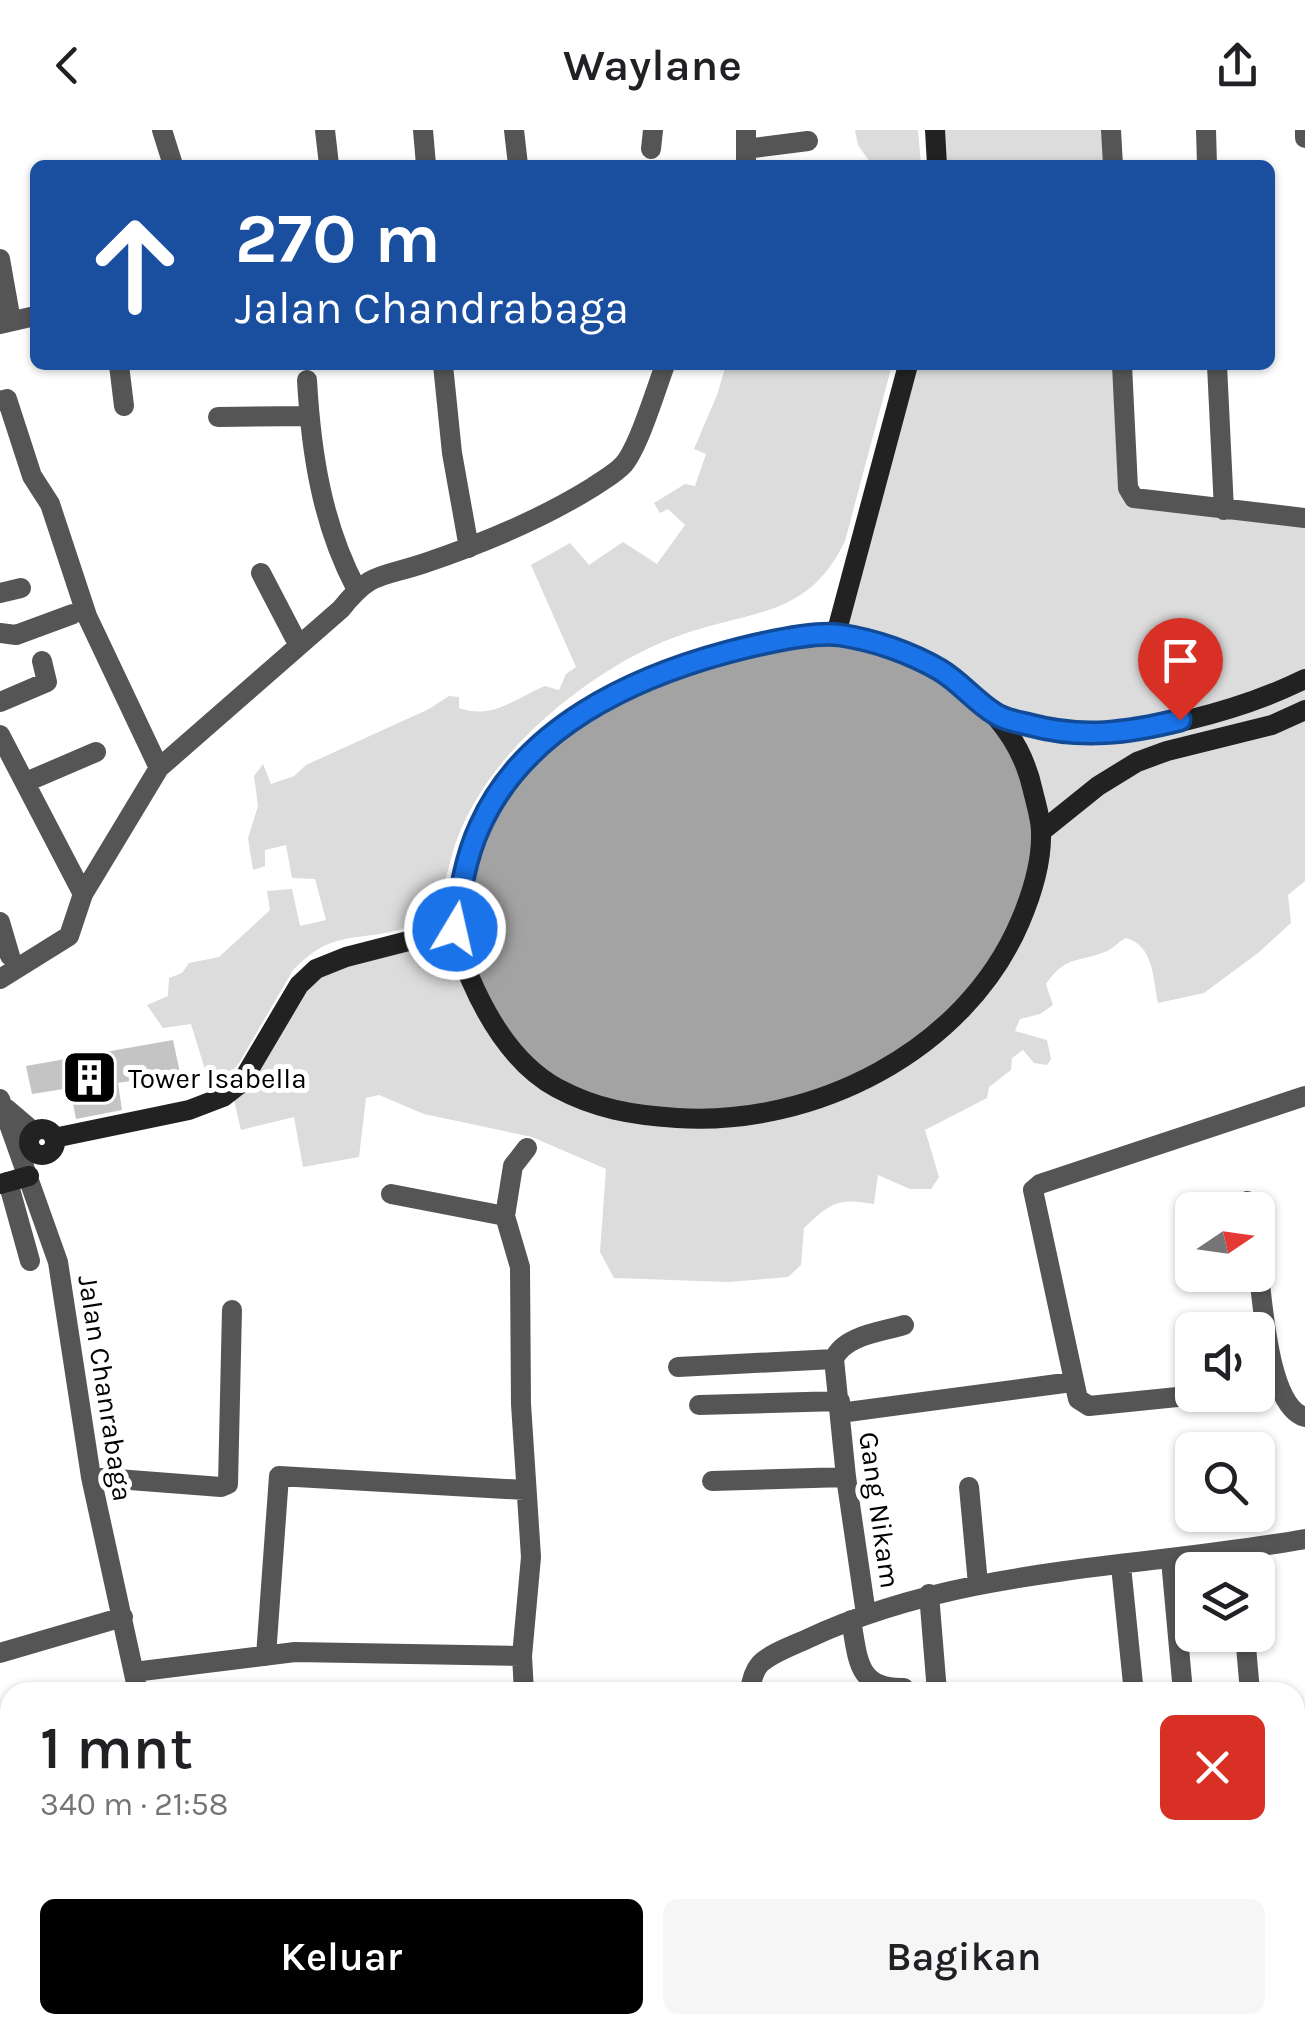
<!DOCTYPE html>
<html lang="id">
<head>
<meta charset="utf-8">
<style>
	body { margin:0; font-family:Karla,sans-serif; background:#f6f6f6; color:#202124; height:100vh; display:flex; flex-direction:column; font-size:38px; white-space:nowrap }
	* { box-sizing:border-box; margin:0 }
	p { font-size:32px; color:#757577 }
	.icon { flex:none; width:55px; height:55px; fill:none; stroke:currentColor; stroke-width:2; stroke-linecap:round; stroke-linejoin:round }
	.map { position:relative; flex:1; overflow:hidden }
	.sheet { position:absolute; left:0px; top:1552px; width:1305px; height:352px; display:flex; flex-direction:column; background:#fff; border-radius:30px 30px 0 0; box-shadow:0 2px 8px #0004 }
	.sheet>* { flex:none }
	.top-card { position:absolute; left:30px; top:30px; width:1245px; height:210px; border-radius:15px; box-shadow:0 2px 8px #0004; background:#1a4fa0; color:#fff; overflow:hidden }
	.needle { width:65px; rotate:77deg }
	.buttons { position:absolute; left:1175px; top:1062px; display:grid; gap:20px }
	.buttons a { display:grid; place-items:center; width:100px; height:100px; border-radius:15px; background:#fff; box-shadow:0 2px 8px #0004; font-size:50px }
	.pin { position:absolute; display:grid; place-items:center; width:85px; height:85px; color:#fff; margin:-102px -42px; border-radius:50% 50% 50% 0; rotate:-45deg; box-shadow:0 0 10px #0007 }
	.pin .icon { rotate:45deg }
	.me { position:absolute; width:110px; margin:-55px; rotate:9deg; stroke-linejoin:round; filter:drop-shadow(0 0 8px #0008) }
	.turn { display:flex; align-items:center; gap:35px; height:210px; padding:0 40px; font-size:45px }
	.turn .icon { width:130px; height:130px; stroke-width:2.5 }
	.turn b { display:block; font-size:70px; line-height:85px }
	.round { display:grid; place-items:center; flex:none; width:105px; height:105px; border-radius:15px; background:#f6f6f6 }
	.head { display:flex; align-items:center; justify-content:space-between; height:170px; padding:0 40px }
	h1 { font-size:60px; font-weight:600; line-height:75px }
	.button { display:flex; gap:20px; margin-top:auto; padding:20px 40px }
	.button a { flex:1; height:115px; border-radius:15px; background:#000; color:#fff; font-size:40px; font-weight:600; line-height:115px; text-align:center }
	.button a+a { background:#f6f6f6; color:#202124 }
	header { display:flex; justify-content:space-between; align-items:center; height:130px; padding:0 40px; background:#fff; font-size:45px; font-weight:600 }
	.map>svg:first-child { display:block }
	.green { fill:#dcdcdc }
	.water { fill:#a3a3a3 }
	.building { fill:#c4c4c4 }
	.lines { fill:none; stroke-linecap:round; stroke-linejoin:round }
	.street { stroke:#555; stroke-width:20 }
	.secondary { stroke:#222; stroke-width:20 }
	.route-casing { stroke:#114b97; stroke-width:25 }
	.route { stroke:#1a73e8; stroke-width:18 }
	.labels { text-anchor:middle; stroke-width:10; stroke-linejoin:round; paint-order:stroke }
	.poi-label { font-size:28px; fill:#000; stroke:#fff; text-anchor:start }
	.street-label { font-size:28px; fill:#000; stroke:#fff }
</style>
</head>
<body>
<header><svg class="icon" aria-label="back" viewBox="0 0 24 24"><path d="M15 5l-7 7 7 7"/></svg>Waylane<svg class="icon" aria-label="share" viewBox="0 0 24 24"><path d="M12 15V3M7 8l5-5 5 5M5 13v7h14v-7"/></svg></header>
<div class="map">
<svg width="1305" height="1903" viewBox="0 0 1305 1903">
	<rect width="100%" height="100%" fill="#fff"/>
	<path class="green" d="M 855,0 L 918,0 L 921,35 L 872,35 L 858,15 Z
		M 935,0 L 1111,0 L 1113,35 L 937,35 Z
		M 726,235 L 892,235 L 845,411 C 811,482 762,480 696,500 C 669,508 643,520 619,534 C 554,573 488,632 459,704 C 448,730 446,768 424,787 C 402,807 364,803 337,811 C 319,816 306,827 293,840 L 239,933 L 221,955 L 211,959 L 191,894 L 163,898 L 147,875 L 168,866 L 169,848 L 182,843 L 189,833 L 219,827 L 270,780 L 267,761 L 292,759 L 300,796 L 326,790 L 315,749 L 292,748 L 286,715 L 265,720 L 265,736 L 253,740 L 248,708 L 258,676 L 254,646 L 263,634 L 271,654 L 294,646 L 306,635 L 429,579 L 449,566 L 459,567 L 459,578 C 492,590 516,568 545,556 L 559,560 L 566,544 L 576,537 L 531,435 L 570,413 L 589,435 L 623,412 L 657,434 L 685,395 L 668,379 L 660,383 L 654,373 L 685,354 L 695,356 L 706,324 L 694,319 L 717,265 Z
		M 908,235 L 1122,235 L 1128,358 L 1305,388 L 1305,751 L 1288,765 L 1291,793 L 1258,823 L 1204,863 L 1158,873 C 1153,848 1154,816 1126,808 C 1117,812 1114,819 1105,822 C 1077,833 1066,825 1046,854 L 1053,875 L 1040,884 L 1020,889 L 1015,901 L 1047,910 L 1051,929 L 1047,935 L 1034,933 L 1023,920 L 1012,928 L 1011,940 L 989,957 L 987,968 L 925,1000 L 939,1047 L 931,1059 L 910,1059 L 878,1045 L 874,1074 C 836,1067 830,1074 804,1098 L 801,1135 L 788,1147 L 729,1152 L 614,1148 L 600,1122 L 606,1039 L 532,1007 L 424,984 L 379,965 L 366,968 L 359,1027 L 303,1037 L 294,987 L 241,1000 L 232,962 L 316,839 L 455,799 L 836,504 Z"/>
	<path class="water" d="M 878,513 L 997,586 L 1042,701 L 1034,759 L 976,864 L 869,948 L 762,983 L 588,975 L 517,925 L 468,843 L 461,752 L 506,655 L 599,573 L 754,515 Z"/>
	<path class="building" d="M 173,910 L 180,943 L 118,953 L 122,980 L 76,989 L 70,958 L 32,964 L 26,936 Z"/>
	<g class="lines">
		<path class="street" d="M 162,0 L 173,35
			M 325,0 L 329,35
			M 423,0 L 426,35
			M 514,0 L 518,35
			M 746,0 L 746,35
			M 1111,0 L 1113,35
			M 1206,0 L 1207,35
			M 1305,0 L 1305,8
			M 651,19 L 653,0
			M 746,19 L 808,11
			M 0,129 L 11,191
			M 0,194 L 35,186
			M 119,235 L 124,276
			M 443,235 L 452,323 L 469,418
			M 1122,235 L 1128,358 L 1134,368 L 1305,388
			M 1217,235 L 1224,380
			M 307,250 C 311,322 322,394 356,458
			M 0,271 L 7,269 L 32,346 L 50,374 L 87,486 L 159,638
			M 218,287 L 309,286
			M 261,443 L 299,516
			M 0,463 L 21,458
			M 0,503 L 16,505 L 73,484
			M 0,572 L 47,552 L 42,531
			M 0,605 L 83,764 L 69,806 L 0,849
			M 26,652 L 96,622
			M 83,764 L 159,638 L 341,479 C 372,440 381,448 425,433 C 484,413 540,390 593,357 C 603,350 615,344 624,334 C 639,316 656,259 665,235
			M 0,792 L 10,826
			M 0,969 L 58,1132 L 91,1347 L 138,1562
			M 7,979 L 34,1002
			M 8,1052 L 30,1131
			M 391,1064 L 505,1086
			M 1247,1071 L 1248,1080
			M 1258,1137 C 1263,1173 1268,1276 1305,1287
			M 834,1229 C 844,1205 882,1202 904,1195
			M 678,1237 L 834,1229 L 846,1347 L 866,1484
			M 1197,1265 L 1089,1276 L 1078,1269 L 1033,1060 L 1040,1054 L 1305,966
			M 699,1275 L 840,1271
			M 840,1283 L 1072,1252
			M 91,1347 L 221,1357 L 228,1354 L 232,1180
			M 712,1351 L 846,1347
			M 969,1357 L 978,1454
			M 1171,1430 L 1183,1562
			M 1121,1436 L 1133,1554
			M 929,1464 L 937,1562
			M 851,1490 C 858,1527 856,1560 904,1558
			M 1245,1505 L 1250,1562
			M 0,1523 L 123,1487
			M 266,1526 L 279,1346 L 525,1360
			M 134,1542 L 295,1522 L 522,1526
			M 524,1562 L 522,1526 L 531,1427 L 521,1274 L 520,1137 L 505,1086 L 513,1036 L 527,1018
			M 750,1562 C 751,1553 753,1542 760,1534 C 771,1523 792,1516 807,1509 C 962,1436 1138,1439 1305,1409
			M 0,1749 L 10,1749
			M 1295,1820 L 1305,1822
			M 163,1895 L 165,1903
			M 766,1895 L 815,1903
			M 73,1903 L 85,1895
			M 319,1903 L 319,1895
			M 527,1903 L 528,1895
			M 670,1903 L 671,1895
			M 1001,1903 L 1002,1895
			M 1097,1903 L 1098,1895
			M 1199,1903 L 1200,1895"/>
		<path class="secondary" d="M 935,0 L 937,35
			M 836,504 C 922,522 1013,568 1033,661 C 1036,674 1041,689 1041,702 C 1042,733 1032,764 1020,792 C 965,921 814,997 677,988 C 632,985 596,979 557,958 C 515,935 488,890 470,848 C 450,802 455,772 470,726 C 510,604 634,540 752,515 C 779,510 808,508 836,504 Z
			M 836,504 L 908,235
			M 997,586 C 1019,592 1042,601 1065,603 C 1134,610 1242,580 1305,549
			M 1042,701 L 1098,656 L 1137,632 L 1167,621 L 1272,595 L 1305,580
			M29 1012a13 13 0 1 1 26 0a13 13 0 1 1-26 0Z
			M 54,1008 L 189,980 L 223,967 L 241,953 L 299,855 L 316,839 L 346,827 L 455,799
			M 0,1054 L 29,1046"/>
	</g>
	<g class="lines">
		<defs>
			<path id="route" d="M 455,799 C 460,764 465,728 480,696 C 524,598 631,548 728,522 C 755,515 813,501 840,505 C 874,510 911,523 940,540 C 960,552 975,571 994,583 C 1004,590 1018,592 1030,595 C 1082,609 1128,603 1180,590"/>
		</defs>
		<use href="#route" class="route-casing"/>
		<use href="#route" class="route"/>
	</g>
	<defs>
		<symbol id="building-square" viewBox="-11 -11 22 22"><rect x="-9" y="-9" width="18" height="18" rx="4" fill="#000" stroke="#fff"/><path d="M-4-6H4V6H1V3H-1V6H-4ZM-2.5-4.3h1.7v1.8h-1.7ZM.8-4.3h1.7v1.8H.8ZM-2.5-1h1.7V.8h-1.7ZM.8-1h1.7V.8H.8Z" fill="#fff"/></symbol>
	</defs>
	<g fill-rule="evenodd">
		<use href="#building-square" x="58" y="916" width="63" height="63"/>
	</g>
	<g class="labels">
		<g class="poi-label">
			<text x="128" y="958">Tower Isabella</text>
		</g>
		<g class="street-label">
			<text transform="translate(106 1258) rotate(81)" y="10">Jalan Chanrabaga</text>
			<text transform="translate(880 1380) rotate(82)" y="10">Gang Nikam</text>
		</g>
	</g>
</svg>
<div class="buttons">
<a><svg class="needle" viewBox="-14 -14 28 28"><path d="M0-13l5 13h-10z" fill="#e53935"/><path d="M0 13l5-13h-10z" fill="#757577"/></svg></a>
<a><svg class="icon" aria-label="sound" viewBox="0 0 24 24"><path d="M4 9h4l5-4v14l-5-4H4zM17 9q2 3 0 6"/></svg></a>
<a><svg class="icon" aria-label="search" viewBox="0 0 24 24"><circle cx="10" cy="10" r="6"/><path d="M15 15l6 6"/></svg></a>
<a><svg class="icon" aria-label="layers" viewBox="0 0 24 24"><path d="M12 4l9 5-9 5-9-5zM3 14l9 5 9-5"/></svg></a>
</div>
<div class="pin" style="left:1180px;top:590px;background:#d93025"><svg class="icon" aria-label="arrive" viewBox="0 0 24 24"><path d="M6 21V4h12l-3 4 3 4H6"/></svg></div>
<svg class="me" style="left:455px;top:799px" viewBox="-20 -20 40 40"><circle r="17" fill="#1a73e8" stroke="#fff" stroke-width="3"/><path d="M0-11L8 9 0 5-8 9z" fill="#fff"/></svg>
<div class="top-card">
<div class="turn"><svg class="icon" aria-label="ahead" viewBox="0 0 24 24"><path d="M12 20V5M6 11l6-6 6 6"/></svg><div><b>270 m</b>Jalan Chandrabaga</div></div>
</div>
<section class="sheet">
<div class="head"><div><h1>1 mnt</h1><p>340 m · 21:58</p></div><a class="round" style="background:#d93025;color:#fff"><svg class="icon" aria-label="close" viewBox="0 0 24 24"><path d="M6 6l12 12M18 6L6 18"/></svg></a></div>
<div class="button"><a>Keluar</a><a>Bagikan</a></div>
</section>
</div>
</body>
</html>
